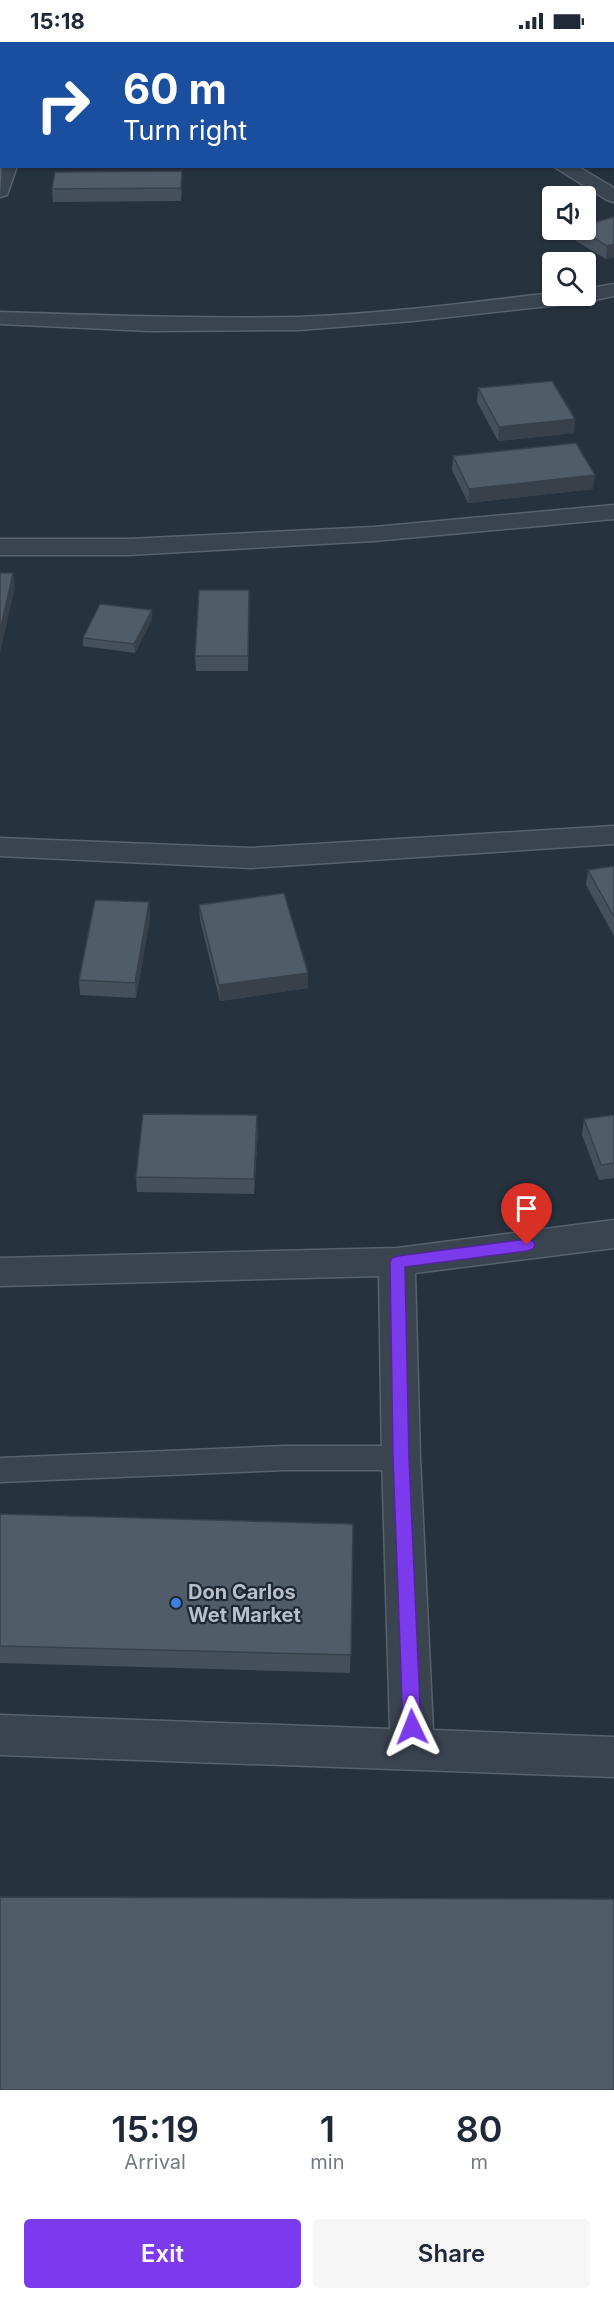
<!DOCTYPE html>
<html lang="en">
<head>
<meta charset="utf-8">
<style>
	body { margin:0; font-family:Inter,sans-serif; background:#f6f6f7; color:#1f2937; height:100vh; display:flex; flex-direction:column; font-size:22px; white-space:nowrap }
	* { box-sizing:border-box; margin:0 }
	p { font-size:20px; color:#747a83 }
	.icon { flex:none; width:33px; height:33px; fill:none; stroke:currentColor; stroke-width:2; stroke-linecap:round; stroke-linejoin:round }
	.map { position:relative; height:2048px; overflow:hidden }
	.details { display:flex; flex-direction:column; background:#fff; flex:1 }
	.details>* { flex:none }
	.guide { position:absolute; left:0px; top:0px; width:615px; height:126px; box-shadow:0 2px 4px #0004; background:#1a4fa0; color:#fff; overflow:hidden }
	.fabs { position:absolute; left:542px; top:144px; display:grid; gap:12px }
	.fabs a { display:grid; place-items:center; width:54px; height:54px; border-radius:6px; background:#fff; box-shadow:0 2px 4px #0004; font-size:30px }
	.pin { position:absolute; display:grid; place-items:center; width:51px; height:51px; color:#fff; margin:-62px -26px; border-radius:50% 50% 50% 0; rotate:-45deg; box-shadow:0 0 6px #0007 }
	.pin .icon { rotate:45deg }
	.me { position:absolute; width:66px; margin:-33px; rotate:358deg; stroke-linejoin:round; filter:drop-shadow(0 0 4px #0008) }
	.turn { display:flex; align-items:center; gap:21px; height:126px; padding:0 24px; font-size:27px }
	.turn .icon { width:78px; height:78px; stroke-width:2.5 }
	.turn b { display:block; font-size:42px; line-height:51px }
	.eta { display:flex; justify-content:space-evenly; align-items:center; height:102px; text-align:center }
	.eta b { font-size:36px; font-weight:600; line-height:42px }
	.cta { display:flex; gap:12px; margin-top:auto; padding:12px 24px }
	.cta a { flex:1; height:69px; border-radius:6px; background:#7c3aed; color:#fff; font-size:24px; font-weight:600; line-height:69px; text-align:center }
	.cta a+a { background:#f6f6f7; color:#1f2937 }
	.status { display:flex; justify-content:space-between; align-items:center; height:42px; padding:0 30px; background:#fff; direction:ltr }
	.status svg { height:16px; fill:currentColor }
	.map>svg:first-child { display:block }
	.lines { fill:none; stroke-linecap:round; stroke-linejoin:round }
	.lane-casing { stroke:#58626c; stroke-width:3 }
	.street-casing { stroke:#58626c; stroke-width:3 }
	.lane { fill:#3a444f; fill-rule:evenodd }
	.street { fill:#3a444f; fill-rule:evenodd }
	.wall { fill:#45505a }
	.shaded-wall { fill:#38414a }
	.building { fill:#505d69; stroke:#38414a; stroke-width:1.5 }
	.route { fill:#7c3aed; stroke:#51269a; stroke-width:1.5 }
	.shop-dot { fill:#3f7fe0; stroke:#1f2934; stroke-width:2 }
	.labels { text-anchor:middle; stroke-width:4.5; stroke-linejoin:round; paint-order:stroke }
	.near-poi-label { font-size:20px; font-weight:bold; fill:#b7bfc9; stroke:#1f2934; text-anchor:start }
</style>
</head>
<body>
<div class="status"><b>15:18</b><svg viewBox="0 0 49 12"><path d="M0 12V9h3v3zM5 12V6h3v6zM10 12V3h3v9zM15 12V0h3v12zM26 1h20v11H26zM47 4h2v5h-2z"/></svg></div>
<div class="map">
<svg width="614" height="2048" viewBox="0 0 614 2048">
	<rect width="100%" height="100%" fill="#27323f"/>
	<g class="lines">
		<defs>
			<path id="lane" d="M 285,1404 L 401,1404 L 411,1408 L 415,1416 L 411,1424 L 401,1428 L 285,1428 L 0,1440 L 0,1416 Z"/>
			<path id="street" d="M 40,0 L 58,0 L 58,2 L 40,2 Z
				M 340,0 L 359,0 L 360,2 L 341,2 Z
				M 2,120 L 2,124 L 17,124 L 7,153 L 0,155 Z
				M 553,124 L 577,124 L 614,146 L 614,160 L 607,158 Z
				M 614,242 L 614,254 L 584,260 L 413,279 L 299,288 L 149,289 L 0,282 L 0,270 C 99,273 198,277 297,275 C 382,272 467,261 552,251 L 552,254 L 585,254 L 585,247 Z
				M 614,463 L 614,477 L 374,499 L 128,513 L 0,513 L 0,497 L 128,497 L 374,485 Z
				M 614,784 L 614,802 L 251,826 L 0,814 L 0,796 L 251,806 Z
				M 614,1178 L 614,1206 L 415,1231 L 420,1416 L 433,1688 L 614,1695 L 614,1735 L 0,1713 L 0,1673 L 390,1687 L 382,1416 L 379,1234 L 0,1244 L 0,1216 L 397,1206 Z"/>
		</defs>
		<use href="#lane" class="lane-casing"/>
		<use href="#street" class="street-casing"/>
		<use href="#lane" class="lane"/>
		<use href="#street" class="street"/>
	</g>
	<path class="wall" d="M 182,142 L 181,159 L 53,160 L 52,147 Z
		M 614,175 L 614,215 L 606,217 L 576,199 L 577,188 L 585,188 Z
		M 478,346 L 574,391 L 498,399 L 477,360 Z
		M 453,414 L 593,447 L 468,461 L 452,428 Z
		M 249,548 L 248,629 L 196,629 L 195,614 Z
		M 152,568 L 152,577 L 135,611 L 83,604 L 83,596 Z
		M 614,824 L 614,894 L 586,843 L 588,828 Z
		M 149,860 L 150,876 L 136,956 L 80,953 L 79,938 Z
		M 199,863 L 308,946 L 220,959 L 200,878 Z
		M 614,1073 L 614,1136 L 599,1138 L 582,1093 L 584,1077 Z
		M 258,1089 L 254,1152 L 137,1150 L 136,1135 Z
		M 0,1472 L 353,1482 L 350,1631 L 0,1621 Z"/>
	<path class="shaded-wall" d="M 182,129 L 182,142 L 181,159 L 181,146 Z
		M 614,202 L 614,215 L 606,217 L 607,204 Z
		M 575,377 L 574,391 L 498,399 L 499,385 Z
		M 595,433 L 593,447 L 468,461 L 469,447 Z
		M 13,531 L 15,546 L 0,611 L 0,589 Z
		M 249,548 L 250,563 L 248,629 L 248,614 Z
		M 152,568 L 152,577 L 135,611 L 134,602 Z
		M 149,860 L 150,876 L 136,956 L 135,941 Z
		M 308,931 L 308,946 L 220,959 L 219,943 Z
		M 257,1073 L 258,1089 L 254,1152 L 254,1137 Z"/>
	<path class="building" d="M 414,0 L 469,0 L 471,1 L 417,2 Z
		M 182,129 L 181,146 L 52,147 L 55,130 Z
		M 614,175 L 614,202 L 607,204 L 580,188 L 585,188 L 585,183 Z
		M 552,339 L 575,377 L 499,385 L 478,346 Z
		M 576,401 L 595,433 L 469,447 L 453,414 Z
		M 0,531 L 13,531 L 0,589 Z
		M 199,548 L 249,548 L 248,614 L 195,614 Z
		M 100,562 L 152,568 L 134,602 L 83,596 Z
		M 614,824 L 614,875 L 588,828 Z
		M 284,851 L 308,931 L 219,943 L 199,863 Z
		M 95,858 L 149,860 L 135,941 L 79,938 Z
		M 143,1072 L 257,1073 L 254,1137 L 136,1135 Z
		M 614,1073 L 614,1121 L 601,1123 L 584,1077 Z
		M 0,1472 L 353,1482 L 351,1613 L 0,1604 Z
		M 0,1855 L 614,1857 L 614,2048 L 0,2048 Z"/>
	<path class="route" d="M 527,1197 L 533,1199 L 535,1203 L 533,1207 L 527,1209 L 405,1225 L 409,1416 L 421,1685 L 418,1691 L 412,1694 L 405,1691 L 403,1685 L 393,1416 L 390,1220 L 392,1216 L 398,1214 Z"/>
	<circle class="shop-dot" cx="176" cy="1561" r="6"/>
	<g class="labels">
		<g class="near-poi-label">
			<text x="188" y="1557">Don Carlos<tspan x="188" dy="23">Wet Market</tspan></text>
		</g>
	</g>
</svg>
<div class="fabs">
<a><svg class="icon" aria-label="sound" viewBox="0 0 24 24"><path d="M4 9h4l5-4v14l-5-4H4zM17 9q2 3 0 6"/></svg></a>
<a><svg class="icon" aria-label="search" viewBox="0 0 24 24"><circle cx="10" cy="10" r="6"/><path d="M15 15l6 6"/></svg></a>
</div>
<div class="pin" style="left:527px;top:1203px;background:#d93025"><svg class="icon" aria-label="arrive" viewBox="0 0 24 24"><path d="M6 21V4h12l-3 4 3 4H6"/></svg></div>
<svg class="me" style="left:412px;top:1685px" viewBox="-20 -20 40 40"><path d="M0-17L14 15 0 8-14 15z" fill="#7c3aed" stroke="#fff" stroke-width="4"/></svg>
<div class="guide">
<div class="turn"><svg class="icon" aria-label="right" viewBox="0 0 24 24"><path d="M7 20v-9h11M14 6l5 5-5 5"/></svg><div><b>60 m</b>Turn right</div></div>
</div>
</div>
<section class="details">
<div class="eta">
<div><b>15:19</b><p>Arrival</p></div>
<div><b>1</b><p>min</p></div>
<div><b>80</b><p>m</p></div>
</div>
<div class="cta"><a>Exit</a><a>Share</a></div>
</section>
</body>
</html>
